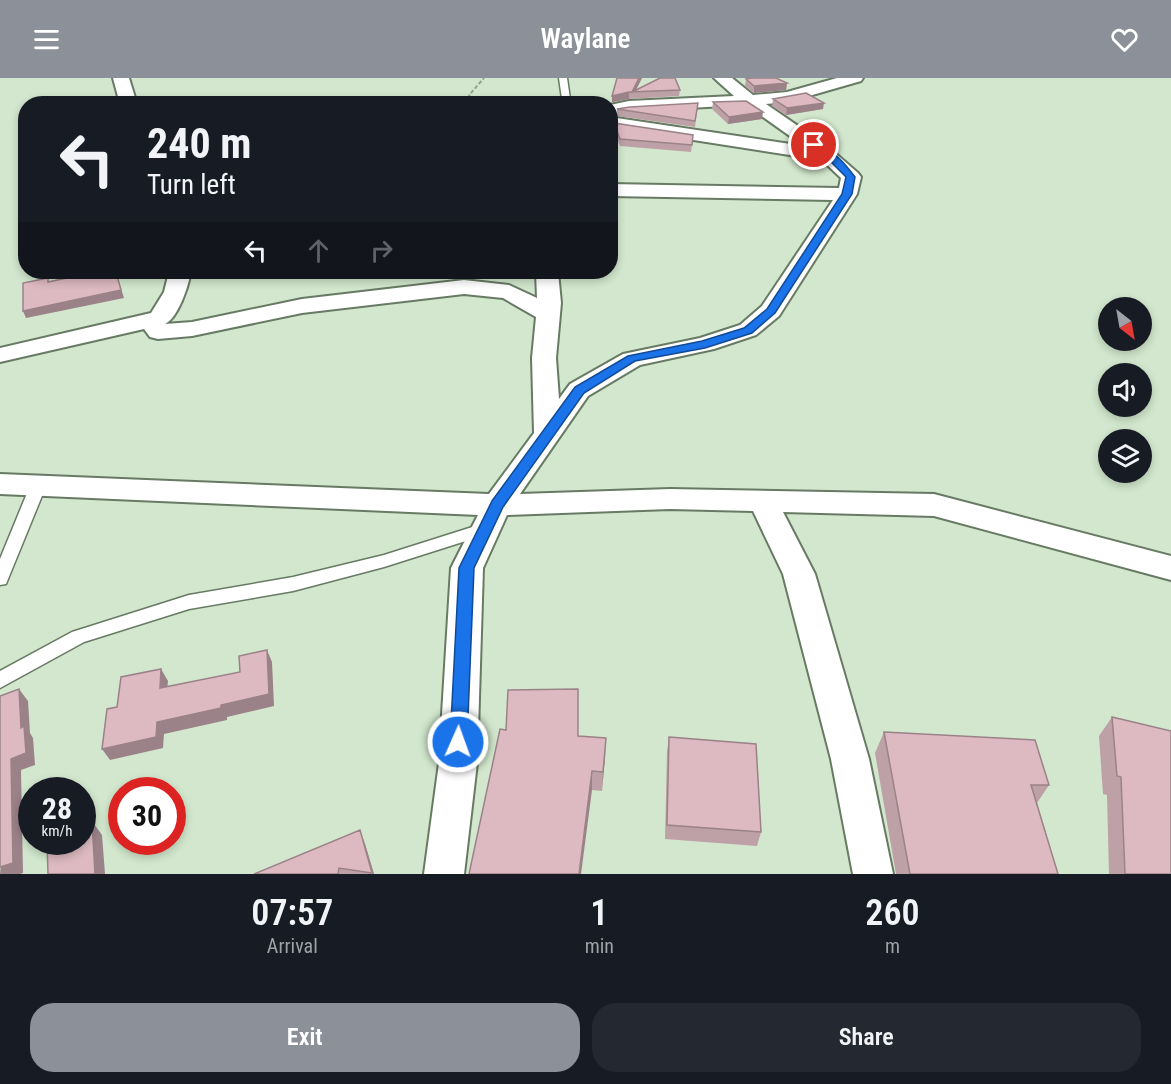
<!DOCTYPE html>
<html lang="en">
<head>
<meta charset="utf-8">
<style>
	body { margin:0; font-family:"Roboto Condensed",sans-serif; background:#242831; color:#f1f3f6; height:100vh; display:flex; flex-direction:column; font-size:22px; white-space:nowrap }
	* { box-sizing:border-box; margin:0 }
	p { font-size:20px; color:#9ea1a6 }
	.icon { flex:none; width:33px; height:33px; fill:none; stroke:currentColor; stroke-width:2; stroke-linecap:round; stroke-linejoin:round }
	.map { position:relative; height:796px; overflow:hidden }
	.drawer { display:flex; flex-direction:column; background:#171b24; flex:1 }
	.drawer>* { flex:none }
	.guide { position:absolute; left:18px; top:18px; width:600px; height:183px; border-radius:24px; box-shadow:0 3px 9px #0003; background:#171b24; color:#f1f3f6; overflow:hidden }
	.needle { width:39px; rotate:149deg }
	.buttons { position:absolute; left:1098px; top:219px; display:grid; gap:12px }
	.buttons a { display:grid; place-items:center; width:54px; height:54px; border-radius:50%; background:#171b24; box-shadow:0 3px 9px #0003; font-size:30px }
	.speed { position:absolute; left:18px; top:699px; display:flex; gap:12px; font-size:30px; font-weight:700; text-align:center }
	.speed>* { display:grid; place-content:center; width:78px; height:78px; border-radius:50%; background:#171b24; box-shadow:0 3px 9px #0003; line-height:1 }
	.speed small { font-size:15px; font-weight:400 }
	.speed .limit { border:9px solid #d22; background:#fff; color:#111 }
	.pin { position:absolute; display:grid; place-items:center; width:51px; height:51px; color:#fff; margin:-26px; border:3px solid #fff; border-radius:50%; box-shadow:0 2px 6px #0007 }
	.me { position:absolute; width:66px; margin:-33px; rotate:2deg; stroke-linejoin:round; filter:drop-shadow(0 0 4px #0008) }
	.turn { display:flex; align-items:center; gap:21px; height:126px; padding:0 30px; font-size:27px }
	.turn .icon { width:78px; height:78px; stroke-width:2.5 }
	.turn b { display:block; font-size:42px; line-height:51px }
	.lanes { display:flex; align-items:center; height:57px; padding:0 30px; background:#0003; justify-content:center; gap:30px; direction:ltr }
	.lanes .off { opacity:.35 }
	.eta { display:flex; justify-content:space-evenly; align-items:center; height:102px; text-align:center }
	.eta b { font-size:36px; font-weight:600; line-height:42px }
	.primary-button { display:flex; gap:12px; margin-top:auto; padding:12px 30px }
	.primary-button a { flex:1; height:69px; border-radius:24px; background:#8c9099; color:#fff; font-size:24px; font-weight:600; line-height:69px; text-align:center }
	.primary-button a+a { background:#242831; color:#f1f3f6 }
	header { display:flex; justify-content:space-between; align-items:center; height:78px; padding:0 30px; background:#8c9099; color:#fff; font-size:27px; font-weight:600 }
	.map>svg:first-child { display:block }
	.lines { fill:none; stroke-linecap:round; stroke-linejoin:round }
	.service-casing { stroke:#677a63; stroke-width:3 }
	.minor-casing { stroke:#677a63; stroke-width:4 }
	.path { stroke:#93a38f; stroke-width:2; stroke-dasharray:4 2; stroke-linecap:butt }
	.service { fill:#fff; fill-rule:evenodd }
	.minor { fill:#fff; fill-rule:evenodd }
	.wall { fill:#bea0a7 }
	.shaded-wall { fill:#9b8288 }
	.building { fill:#ddbac2; stroke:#9b8288; stroke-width:1.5 }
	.route { fill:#1a73e8; stroke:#114b97; stroke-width:1.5 }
</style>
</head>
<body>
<header><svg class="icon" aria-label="menu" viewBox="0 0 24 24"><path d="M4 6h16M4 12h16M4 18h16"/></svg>Waylane<svg class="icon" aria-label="heart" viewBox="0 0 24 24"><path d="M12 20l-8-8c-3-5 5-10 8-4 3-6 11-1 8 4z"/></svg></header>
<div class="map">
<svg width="1171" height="796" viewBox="0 0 1171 796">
	<rect width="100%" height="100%" fill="#d2e7cd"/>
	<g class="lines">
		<defs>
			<path id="service" d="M 559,0 L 567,0 L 570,21 L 568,26 L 559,26 L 562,21 Z
				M 38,403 L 43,404 L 46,408 L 8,501 L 6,506 L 0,507 L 0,481 L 30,408 L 33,404 Z
				M 485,445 L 491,447 L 493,451 L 491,455 L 384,489 L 293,513 L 189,531 L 84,564 L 0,610 L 0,593 L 72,554 L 189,517 L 293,499 L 384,477 Z"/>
			<path id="minor" d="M 113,0 L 129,0 L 137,26 L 120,26 Z
				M 714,0 L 732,0 L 753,17 L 787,14 L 837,0 L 863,0 L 861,3 L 788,24 L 766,26 L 827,68 L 858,95 L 861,99 L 857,116 L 779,238 L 756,257 L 714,271 L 640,287 L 588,318 L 520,416 L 670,411 L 934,416 L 1171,478 L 1171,502 L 934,438 L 783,434 L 815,496 L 869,681 L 893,796 L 853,796 L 831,681 L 783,496 L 753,433 L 670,431 L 507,437 L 483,490 L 477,685 L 464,796 L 424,796 L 439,685 L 451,490 L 478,437 L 0,416 L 0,396 L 489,416 L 534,355 L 532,280 L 536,239 L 503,220 L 464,216 L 302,235 L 192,258 L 158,261 L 150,259 L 144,251 L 0,284 L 0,270 L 151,235 L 164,214 L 169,194 L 191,194 C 188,209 178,240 165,246 L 192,244 L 302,221 L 464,202 L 509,207 L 537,220 L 536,194 L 558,194 L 561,225 L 556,280 L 559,321 L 570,306 L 623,276 L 700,260 L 740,247 L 762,228 L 833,122 L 610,118 L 610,106 L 839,110 L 841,100 L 822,82 L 610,49 L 610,39 L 804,68 L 746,27 L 629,33 L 610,37 L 610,27 L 629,23 L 734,18 Z"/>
		</defs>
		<use href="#service" class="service-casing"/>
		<use href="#minor" class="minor-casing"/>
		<path class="path" d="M 466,26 L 470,16 L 484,0"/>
		<use href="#service" class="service"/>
		<use href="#minor" class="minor"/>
	</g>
	<path class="wall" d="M 617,0 L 642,0 L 636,11 L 680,12 L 679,18 L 629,21 L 612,24 Z
		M 746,1 L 787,5 L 786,12 L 754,15 L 745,8 Z
		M 773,21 L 823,31 L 786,37 L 772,28 Z
		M 713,24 L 762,41 L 728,46 L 712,31 Z
		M 698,25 L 695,49 L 617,38 L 617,31 Z
		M 614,45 L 693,57 L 691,74 L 620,68 L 614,52 Z
		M 1112,639 L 1171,796 L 1109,796 L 1107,717 L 1103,716 L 1099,658 Z
		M 884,654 L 1049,707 L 1037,725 L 1058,796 L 896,796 L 875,675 Z
		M 578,658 L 605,679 L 602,713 L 592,712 Z
		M 669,659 L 761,754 L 757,768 L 665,761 L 667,674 Z
		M 365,766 L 374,796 L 254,796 Z"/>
	<path class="shaded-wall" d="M 639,0 L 642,0 L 635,14 L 632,14 Z
		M 787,5 L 786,12 L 754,15 L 754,8 Z
		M 629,14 L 629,21 L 612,24 L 612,18 Z
		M 824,25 L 823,31 L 786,37 L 787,30 Z
		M 763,34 L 762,41 L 728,46 L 729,39 Z
		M 116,194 L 124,220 L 26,240 L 23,233 Z
		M 267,572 L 272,584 L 274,628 L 227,639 L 227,642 L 164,656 L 163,670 L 110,682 L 102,671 L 157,644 L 221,627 Z
		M 161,591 L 168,603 L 166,622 L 160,610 Z
		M 19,611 L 28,623 L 30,655 L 33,660 L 35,687 L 21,692 L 23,795 L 20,796 L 0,796 L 11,681 L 21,650 Z
		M 606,660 L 605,679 L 602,713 L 603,694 Z
		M 592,693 L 592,712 L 581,796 L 579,796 Z
		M 92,743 L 102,757 L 105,796 L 95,796 Z
		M 360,752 L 365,766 L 374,796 L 373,796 Z"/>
	<path class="building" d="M 617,0 L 639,0 L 632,14 L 660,0 L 675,0 L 680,12 L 629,14 L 612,18 Z
		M 752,0 L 776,0 L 787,5 L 754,8 L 746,1 Z
		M 806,15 L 824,25 L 787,30 L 773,21 Z
		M 265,22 L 266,26 L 241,26 Z
		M 746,23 L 763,34 L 729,39 L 713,24 Z
		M 698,25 L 695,43 L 617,31 L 630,29 Z
		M 614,45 L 693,57 L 692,67 L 620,61 Z
		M 95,194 L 116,194 L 121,212 L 23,233 L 23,205 L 48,200 L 48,204 Z
		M 267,572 L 269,616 L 221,627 L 221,630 L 157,644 L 156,659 L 102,671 L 107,631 L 117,629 L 121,599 L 161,591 L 160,610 L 240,594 L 239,578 Z
		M 19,611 L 21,650 L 24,648 L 26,675 L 11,681 L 13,785 L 0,789 L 0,618 Z
		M 578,611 L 578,658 L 606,660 L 603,694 L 592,693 L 579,796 L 469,796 L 500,651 L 506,652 L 508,612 Z
		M 1112,639 L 1171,653 L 1171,796 L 1125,796 L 1121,699 L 1117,698 Z
		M 884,654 L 1035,662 L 1049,707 L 1031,707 L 1058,796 L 910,796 Z
		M 669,659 L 756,666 L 761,754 L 667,747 Z
		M 92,743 L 95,796 L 48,796 L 47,764 L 82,764 L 82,747 Z
		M 360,752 L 372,795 L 339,790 L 338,796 L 254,796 Z"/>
	<path class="route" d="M 811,65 C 827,64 846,87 855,99 L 852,116 L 775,235 L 752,255 L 705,270 L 635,283 L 584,315 L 503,429 L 474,490 L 467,664 L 465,669 L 458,672 L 452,669 L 450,664 L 459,490 L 492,423 L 575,309 L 628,278 L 702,263 L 744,250 L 767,231 L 842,116 L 846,99 L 828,81 L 811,69 Z"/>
</svg>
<div class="buttons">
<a><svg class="needle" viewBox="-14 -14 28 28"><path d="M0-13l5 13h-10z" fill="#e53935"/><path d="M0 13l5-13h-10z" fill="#9ea1a6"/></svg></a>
<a><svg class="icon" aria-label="sound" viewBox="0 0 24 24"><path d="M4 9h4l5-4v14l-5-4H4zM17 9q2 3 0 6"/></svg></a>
<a><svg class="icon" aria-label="layers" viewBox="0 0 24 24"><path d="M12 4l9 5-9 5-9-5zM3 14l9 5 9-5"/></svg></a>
</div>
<div class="speed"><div>28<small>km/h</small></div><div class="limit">30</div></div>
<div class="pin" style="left:814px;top:67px;background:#d93025"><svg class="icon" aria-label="arrive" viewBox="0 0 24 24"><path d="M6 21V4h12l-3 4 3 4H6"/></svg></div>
<svg class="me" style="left:458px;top:664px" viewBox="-20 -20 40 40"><circle r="17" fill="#1a73e8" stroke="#fff" stroke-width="3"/><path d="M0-11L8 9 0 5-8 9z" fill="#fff"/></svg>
<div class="guide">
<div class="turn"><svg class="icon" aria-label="left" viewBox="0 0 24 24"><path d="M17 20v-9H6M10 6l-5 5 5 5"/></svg><div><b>240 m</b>Turn left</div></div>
<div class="lanes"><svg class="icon" aria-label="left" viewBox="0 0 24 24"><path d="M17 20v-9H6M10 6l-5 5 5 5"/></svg><svg class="icon off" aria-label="ahead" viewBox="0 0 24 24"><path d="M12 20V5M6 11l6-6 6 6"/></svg><svg class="icon off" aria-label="right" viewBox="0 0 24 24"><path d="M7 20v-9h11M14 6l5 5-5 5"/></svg></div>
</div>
</div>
<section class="drawer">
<div class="eta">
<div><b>07:57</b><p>Arrival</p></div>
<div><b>1</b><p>min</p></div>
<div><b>260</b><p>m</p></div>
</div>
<div class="primary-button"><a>Exit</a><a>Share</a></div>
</section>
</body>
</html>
